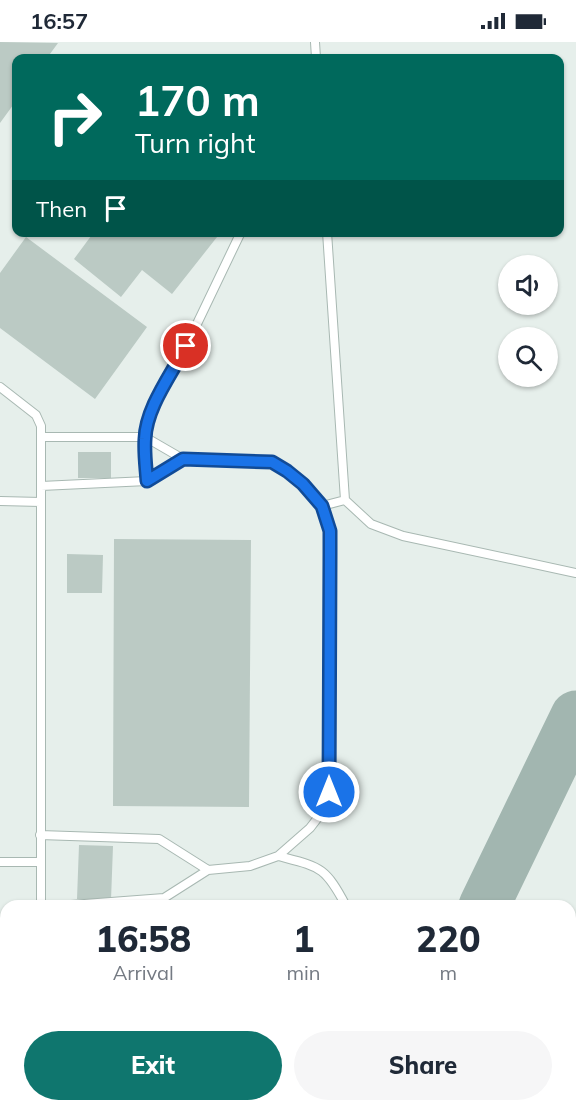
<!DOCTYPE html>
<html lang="en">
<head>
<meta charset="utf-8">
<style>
	body { margin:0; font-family:Mulish,sans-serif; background:#f6f6f7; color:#1f2937; height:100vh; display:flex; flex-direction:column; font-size:22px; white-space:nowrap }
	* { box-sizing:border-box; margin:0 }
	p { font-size:20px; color:#747a83 }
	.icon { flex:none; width:33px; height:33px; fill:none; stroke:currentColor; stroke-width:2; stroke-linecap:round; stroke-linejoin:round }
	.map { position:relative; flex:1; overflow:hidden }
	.details { position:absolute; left:0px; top:858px; width:576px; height:212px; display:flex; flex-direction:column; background:#fff; border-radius:18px 18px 0 0; box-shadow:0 2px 4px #0004 }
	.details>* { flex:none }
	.guide { position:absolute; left:12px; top:12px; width:552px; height:183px; border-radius:12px; box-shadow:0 2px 4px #0004; background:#00695c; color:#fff; overflow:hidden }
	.controls { position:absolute; left:498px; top:213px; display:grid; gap:12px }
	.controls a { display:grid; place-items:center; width:60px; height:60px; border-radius:50%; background:#fff; box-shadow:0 2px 4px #0004; font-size:30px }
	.pin { position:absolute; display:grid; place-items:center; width:51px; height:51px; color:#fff; margin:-26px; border:3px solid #fff; border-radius:50%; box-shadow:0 2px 6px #0007 }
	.me { position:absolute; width:66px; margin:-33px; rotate:0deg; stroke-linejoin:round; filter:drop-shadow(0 0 4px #0008) }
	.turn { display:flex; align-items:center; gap:21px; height:126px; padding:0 24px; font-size:27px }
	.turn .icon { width:78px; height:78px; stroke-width:2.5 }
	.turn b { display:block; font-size:42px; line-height:51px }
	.then { display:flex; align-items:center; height:57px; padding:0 24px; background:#0003; gap:12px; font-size:22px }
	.eta { display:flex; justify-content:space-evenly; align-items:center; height:102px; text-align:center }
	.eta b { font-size:36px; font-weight:800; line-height:42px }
	.action { display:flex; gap:12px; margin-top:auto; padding:12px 24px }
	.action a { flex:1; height:69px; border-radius:36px; background:#0f766e; color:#fff; font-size:24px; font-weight:800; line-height:69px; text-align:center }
	.action a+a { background:#f6f6f7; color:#1f2937 }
	.status { display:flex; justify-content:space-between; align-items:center; height:42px; padding:0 30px; background:#fff; direction:ltr }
	.status svg { height:16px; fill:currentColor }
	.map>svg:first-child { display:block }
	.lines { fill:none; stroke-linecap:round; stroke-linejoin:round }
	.taxiway { stroke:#a2b6b0; stroke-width:51 }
	.building { fill:#bbcac4 }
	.service-casing { stroke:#a8b8b2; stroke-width:10 }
	.service { stroke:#fff; stroke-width:8 }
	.route-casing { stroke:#114b97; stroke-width:15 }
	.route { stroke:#1a73e8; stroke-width:10 }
</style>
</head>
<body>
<div class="status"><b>16:57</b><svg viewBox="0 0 49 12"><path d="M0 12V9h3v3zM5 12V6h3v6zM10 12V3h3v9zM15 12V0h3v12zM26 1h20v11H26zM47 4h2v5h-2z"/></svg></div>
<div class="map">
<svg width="576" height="1069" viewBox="0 0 576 1069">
	<rect width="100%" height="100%" fill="#e6efeb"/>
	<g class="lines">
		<path class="taxiway" d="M 484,864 L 576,674
			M 444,1064 L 456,1069
			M 387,1069 L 389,1064"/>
	</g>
	<path class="building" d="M 0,0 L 58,1 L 47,16 L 16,16 L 16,59 L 0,81 Z
		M 94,190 L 221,190 L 172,252 L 142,228 L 121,255 L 74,217 Z
		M 26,195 L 147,285 L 95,357 L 0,286 L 0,231 Z
		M 78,410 L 111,410 L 111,436 L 78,436 Z
		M 114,497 L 251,498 L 249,765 L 113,764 Z
		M 67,512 L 103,513 L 102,551 L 67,551 Z
		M 79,803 L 113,804 L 111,858 L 77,857 Z
		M 6,1004 L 6,1052 L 0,1048 L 0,1012 Z
		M 23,1064 L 67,1064 L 63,1069 L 30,1069 Z
		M 102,1064 L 206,1064 L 202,1069 L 98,1069 Z"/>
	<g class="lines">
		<defs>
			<path id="service" d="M 315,0 L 316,16
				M 0,345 L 36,373 L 41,384 L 41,864
				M 41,395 L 145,395 L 183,417 L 272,420 L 287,429 L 303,442 L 322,464 L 330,489 L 329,750 L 323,769 L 310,786 L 278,814 L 250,824 L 208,828 L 164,856 L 58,864
				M 147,439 L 145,395 L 155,360 L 195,286 L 241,190
				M 41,444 L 147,439 L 183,417
				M 345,458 L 371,482 L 403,494 L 576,531
				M 0,459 L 41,460
				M 322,464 L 345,458 L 327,190
				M 40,793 L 159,797 L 208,828
				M 278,814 C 320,825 325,824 346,864
				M 0,820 L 41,820
				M 0,967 L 6,958"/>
		</defs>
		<use href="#service" class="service-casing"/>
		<use href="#service" class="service"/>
	</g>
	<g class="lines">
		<defs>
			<path id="route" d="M 186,304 C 172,332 146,365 145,397 C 144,411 146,425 147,439 L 183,417 L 272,420 L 287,429 L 303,442 L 322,464 L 330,489 L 330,512 L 329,750"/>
		</defs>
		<use href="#route" class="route-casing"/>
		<use href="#route" class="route"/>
	</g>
</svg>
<div class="controls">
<a><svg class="icon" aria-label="sound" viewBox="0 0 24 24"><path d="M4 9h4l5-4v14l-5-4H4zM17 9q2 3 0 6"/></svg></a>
<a><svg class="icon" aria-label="search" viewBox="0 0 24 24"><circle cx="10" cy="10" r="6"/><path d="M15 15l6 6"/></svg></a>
</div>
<div class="pin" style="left:186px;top:304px;background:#d93025"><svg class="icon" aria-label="arrive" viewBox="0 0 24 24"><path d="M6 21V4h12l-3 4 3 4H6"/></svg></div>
<svg class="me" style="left:329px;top:750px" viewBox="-20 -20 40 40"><circle r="17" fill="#1a73e8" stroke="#fff" stroke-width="3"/><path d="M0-11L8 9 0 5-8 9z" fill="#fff"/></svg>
<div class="guide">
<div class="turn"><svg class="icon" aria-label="right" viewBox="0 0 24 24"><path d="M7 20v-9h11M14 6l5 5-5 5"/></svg><div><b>170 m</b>Turn right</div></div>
<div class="then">Then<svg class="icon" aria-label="arrive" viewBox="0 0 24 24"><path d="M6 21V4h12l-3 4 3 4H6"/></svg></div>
</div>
<section class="details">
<div class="eta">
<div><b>16:58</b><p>Arrival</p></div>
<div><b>1</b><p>min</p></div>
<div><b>220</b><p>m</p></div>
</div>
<div class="action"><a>Exit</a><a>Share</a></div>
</section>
</div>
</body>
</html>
